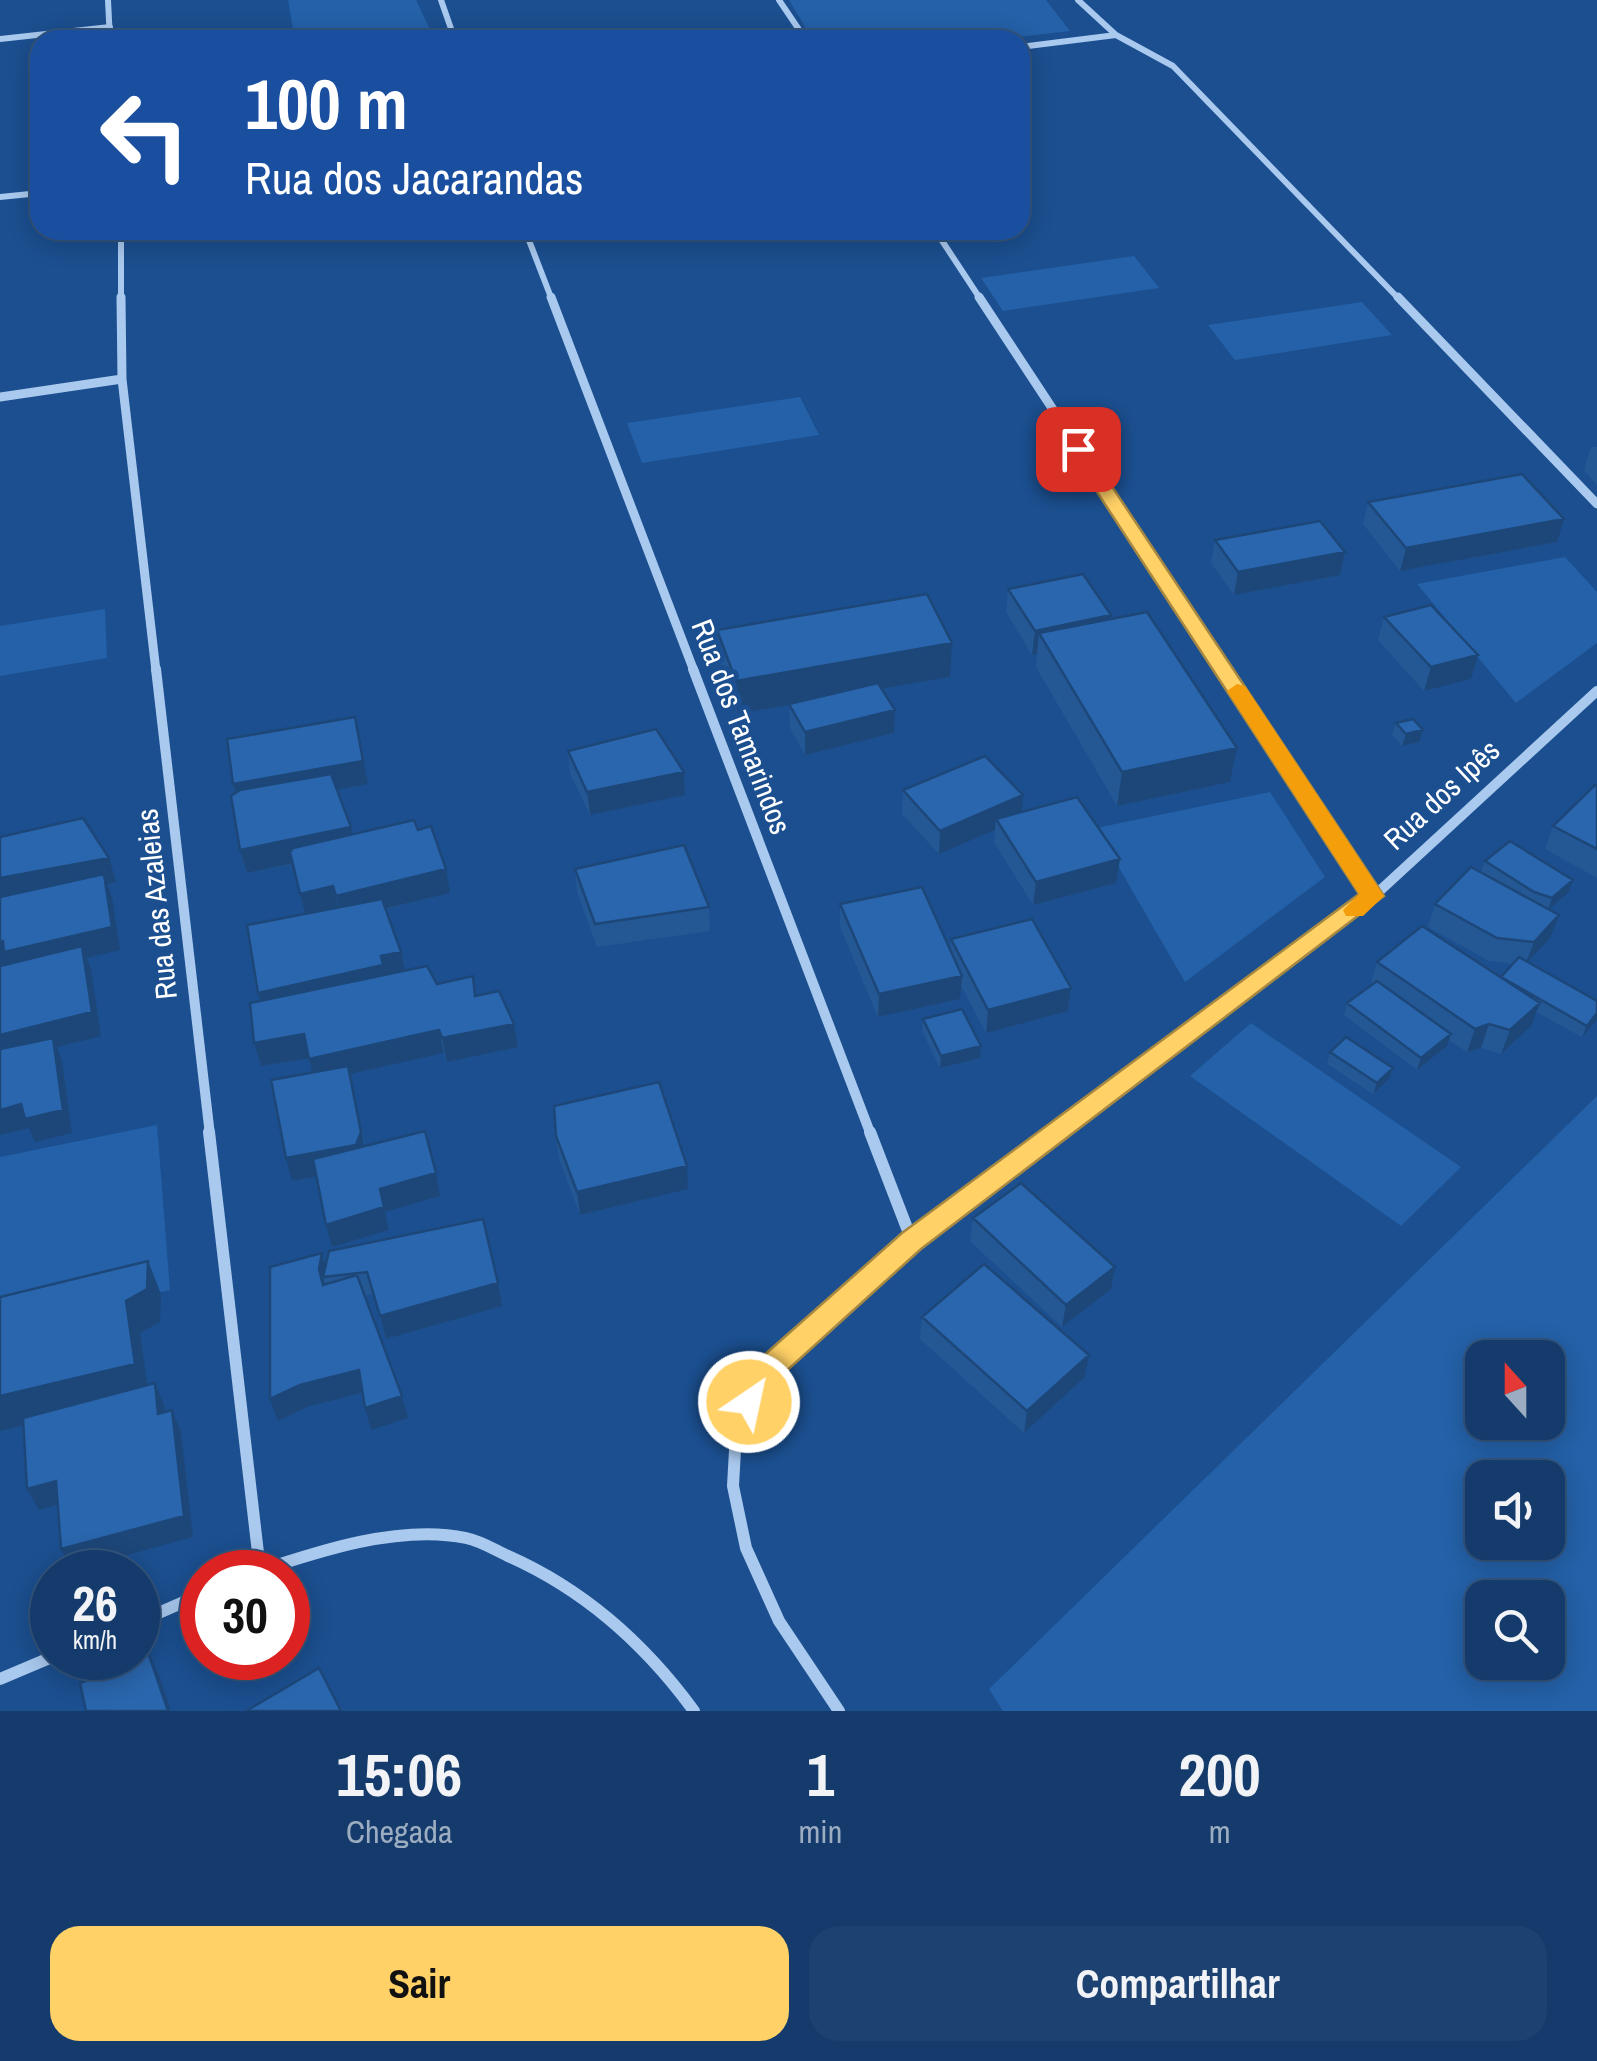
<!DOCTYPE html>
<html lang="pt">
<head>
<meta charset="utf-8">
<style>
	body { margin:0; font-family:"Archivo Narrow",sans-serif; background:#1d4271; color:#f1f3f6; height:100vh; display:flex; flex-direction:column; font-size:38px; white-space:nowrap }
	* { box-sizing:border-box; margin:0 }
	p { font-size:32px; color:#9dadc1 }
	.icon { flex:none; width:55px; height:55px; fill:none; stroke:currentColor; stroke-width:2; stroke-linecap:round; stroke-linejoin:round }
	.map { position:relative; height:1711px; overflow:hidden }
	.panel { display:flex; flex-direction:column; background:#143b6b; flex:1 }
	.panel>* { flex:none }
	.hud { position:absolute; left:30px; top:30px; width:1000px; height:210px; border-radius:30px; box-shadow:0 5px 25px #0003,0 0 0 2px #33557e; background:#1a4fa0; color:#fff; overflow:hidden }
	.needle { width:65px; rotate:339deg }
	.tools { position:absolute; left:1465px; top:1340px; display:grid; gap:20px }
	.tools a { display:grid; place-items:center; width:100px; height:100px; border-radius:20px; background:#143b6b; box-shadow:0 5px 25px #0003,0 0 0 2px #33557e; font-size:50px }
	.speed { position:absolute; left:30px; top:1550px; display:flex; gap:20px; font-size:50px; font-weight:700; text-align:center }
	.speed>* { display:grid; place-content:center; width:130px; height:130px; border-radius:50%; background:#143b6b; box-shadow:0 5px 25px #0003,0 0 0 2px #33557e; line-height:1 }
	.speed small { font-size:25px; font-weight:400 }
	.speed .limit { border:15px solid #d22; background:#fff; color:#111 }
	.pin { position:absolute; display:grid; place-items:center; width:85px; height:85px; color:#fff; margin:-42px; border-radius:20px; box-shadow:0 5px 15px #0006 }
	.me { position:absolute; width:110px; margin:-55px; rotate:34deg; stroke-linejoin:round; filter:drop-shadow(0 0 8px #0008) }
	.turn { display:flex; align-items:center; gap:35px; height:210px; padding:0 50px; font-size:45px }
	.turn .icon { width:130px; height:130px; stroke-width:2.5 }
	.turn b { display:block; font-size:70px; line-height:85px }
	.eta { display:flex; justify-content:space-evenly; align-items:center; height:170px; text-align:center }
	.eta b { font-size:60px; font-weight:800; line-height:70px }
	.button { display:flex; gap:20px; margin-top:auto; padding:20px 50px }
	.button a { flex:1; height:115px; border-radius:30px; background:#ffd166; color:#111; font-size:40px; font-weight:800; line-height:115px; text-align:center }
	.button a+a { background:#1d4271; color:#f1f3f6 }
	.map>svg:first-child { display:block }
	.green { fill:#2461a8; fill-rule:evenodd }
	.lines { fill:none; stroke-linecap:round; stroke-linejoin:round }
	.street-far3 { stroke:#a9c9ee; stroke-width:6 }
	.street-far2 { stroke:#a9c9ee; stroke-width:9 }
	.street-far1 { stroke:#a9c9ee; stroke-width:10 }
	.street { stroke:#a9c9ee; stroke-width:12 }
	.wall { fill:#245895 }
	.shaded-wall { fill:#1d4779 }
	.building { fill:#2a66ad; stroke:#1d4779; stroke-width:2.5 }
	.route { fill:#ffd166; stroke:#a68842; stroke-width:2.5 }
	.slow { fill:#f59e0b }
	.labels { text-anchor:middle; stroke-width:10; stroke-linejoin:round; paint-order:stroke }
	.street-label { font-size:30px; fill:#fff; stroke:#1b4f8f }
</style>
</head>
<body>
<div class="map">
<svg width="1597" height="1711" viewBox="0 0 1597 1711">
	<rect width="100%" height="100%" fill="#1b4f8f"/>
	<path class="green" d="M 288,0 L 416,0 L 435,40 L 295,40 Z
		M 789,0 L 1046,0 L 1070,31 L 992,40 L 813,40 Z
		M 1134,256 L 1159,288 L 1003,311 L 981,278 Z
		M 1362,302 L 1392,335 L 1235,360 L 1208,325 Z
		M 800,397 L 819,435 L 642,463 L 627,423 Z
		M 1565,557 L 1597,592 L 1597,643 L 1516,703 L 1417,584 Z
		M 105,609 L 107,658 L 0,676 L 0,626 Z
		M 1270,792 L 1325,877 L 1185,982 L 1096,828 Z
		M 1251,1023 L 1461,1167 L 1401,1226 L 1190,1076 Z
		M 1597,1096 L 1597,1711 L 1003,1711 L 989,1689 ZM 1482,1358 L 1548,1358 L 1548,1422 L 1482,1422 ZM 1482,1478 L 1548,1478 L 1548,1542 L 1482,1542 ZM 1482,1598 L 1548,1598 L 1548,1662 L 1482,1662 Z
		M 157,1125 L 170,1290 L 0,1328 L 0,1157 Z"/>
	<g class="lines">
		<path class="street-far3" d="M 108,0 L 110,40
			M 441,0 L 455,40
			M 779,0 L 806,40
			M 1078,0 L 1116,35 L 1173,66 L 1400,300
			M 0,39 L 110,27
			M 1020,47 L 1116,35
			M 0,197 L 40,193
			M 121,230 L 121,300
			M 525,230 L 552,300
			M 935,230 L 981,300"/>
		<path class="street-far2" d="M 121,297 L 122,379 L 156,671
			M 551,297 L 694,671
			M 979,297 L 1225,671
			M 1398,297 L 1597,504
			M 0,397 L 122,379"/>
		<path class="street-far1" d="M 156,669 L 210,1135
			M 693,669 L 871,1135
			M 1223,669 L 1373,897
			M 1054,1135 L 1373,897 L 1597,691"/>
		<path class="street" d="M 209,1132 L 260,1570
			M 870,1132 L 912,1241
			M 256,1572 C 319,1551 400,1524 466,1538 C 481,1541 495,1550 508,1556 C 585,1590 645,1644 694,1711
			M 138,1622 L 202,1594
			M 0,1679 L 52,1657
			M 839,1711 L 779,1621 L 746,1548 L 733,1486 L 736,1432 L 763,1374 L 912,1241 L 1058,1132"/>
	</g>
	<path class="wall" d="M 1591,447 L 1597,447 L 1597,485 L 1584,470 Z
		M 1368,502 L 1557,542 L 1400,571 L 1363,524 Z
		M 1215,540 L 1345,552 L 1340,575 L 1234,595 L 1211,563 Z
		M 1008,589 L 1110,619 L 1237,748 L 1230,782 L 1117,806 L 1036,667 L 1037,654 L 1032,655 L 1006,612 Z
		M 1384,617 L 1471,679 L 1424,691 L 1378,640 Z
		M 717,630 L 950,677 L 882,689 L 895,710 L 894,733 L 805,755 L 790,728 L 789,705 L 737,714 L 719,663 Z
		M 1396,723 L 1423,730 L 1419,742 L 1402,746 L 1392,735 Z
		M 568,751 L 684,772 L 685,795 L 590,815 L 570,774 Z
		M 233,784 L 368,784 L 337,790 L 352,834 L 418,830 L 450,893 L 386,909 L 405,971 L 437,984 L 476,996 L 514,1024 L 518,1047 L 447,1062 L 444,1053 L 350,1074 L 365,1146 L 440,1196 L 385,1212 L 389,1230 L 332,1247 L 316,1176 L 292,1181 L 313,1072 L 309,1058 L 261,1066 L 261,1001 L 258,993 L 305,914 L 293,864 L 247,873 L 240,850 L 235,794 Z
		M 1597,786 L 1597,878 L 1545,849 L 1553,826 Z
		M 903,790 L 1022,812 L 1116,883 L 1033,905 L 994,842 L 995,830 L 939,854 L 902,814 Z
		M 1485,861 L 1573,880 L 1569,892 L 1548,909 L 1550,938 L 1528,962 L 1597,1001 L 1582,1037 L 1536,1012 L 1531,1026 L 1501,1054 L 1481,1048 L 1467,1052 L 1449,1040 L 1447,1046 L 1417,1070 L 1344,1015 L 1347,1003 L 1370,986 L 1377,962 L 1501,978 L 1513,964 L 1489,961 L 1428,927 L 1435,904 L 1481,872 Z
		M 575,869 L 709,907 L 710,931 L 597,947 L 577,892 Z
		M 840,904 L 950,949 L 951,939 L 1071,988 L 1068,1011 L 986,1033 L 961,986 L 960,999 L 878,1017 L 840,927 Z
		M 923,1019 L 980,1058 L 940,1068 L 922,1031 Z
		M 1330,1052 L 1393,1068 L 1389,1079 L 1373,1094 L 1327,1064 Z
		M 556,1136 L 688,1189 L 580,1215 L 559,1159 Z
		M 973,1218 L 1111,1289 L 1062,1327 L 970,1241 Z
		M 329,1251 L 502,1306 L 386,1339 L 373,1294 L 364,1296 L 408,1418 L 371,1430 L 362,1393 L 307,1407 L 278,1421 Z
		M 922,1317 L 1089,1355 L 1085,1377 L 1024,1433 L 920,1339 Z"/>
	<path class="shaded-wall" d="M 1564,519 L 1557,542 L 1400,571 L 1406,548 Z
		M 1345,552 L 1340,575 L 1234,595 L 1238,572 Z
		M 1111,615 L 1108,638 L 1039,633 L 1037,654 L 1032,655 L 1035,631 Z
		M 952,643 L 950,677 L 737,714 L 736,681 Z
		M 1478,655 L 1471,679 L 1424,691 L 1431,667 Z
		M 895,710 L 894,733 L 805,755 L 805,732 Z
		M 355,717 L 368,784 L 239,808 L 233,784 Z
		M 1423,730 L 1419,742 L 1402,746 L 1406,734 Z
		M 1237,748 L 1230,782 L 1117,806 L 1122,772 Z
		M 684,772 L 685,795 L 590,815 L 587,792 Z
		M 1023,795 L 1021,819 L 996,819 L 995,830 L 939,854 L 940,831 Z
		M 351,827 L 356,850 L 247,873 L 240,850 Z
		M 109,858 L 116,882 L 107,884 L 112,897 L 120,950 L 87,958 L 91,969 L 101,1036 L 57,1047 L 62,1061 L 72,1133 L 35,1142 L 29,1128 L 0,1135 L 0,878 Z
		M 1120,859 L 1116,883 L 1033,905 L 1036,882 Z
		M 446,869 L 450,893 L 342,919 L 336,896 Z
		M 1573,880 L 1569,892 L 1548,910 L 1552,898 Z
		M 333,886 L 339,910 L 306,917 L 300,894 Z
		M 1559,915 L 1550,938 L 1525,965 L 1534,942 Z
		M 401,952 L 406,975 L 265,1016 L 258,993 Z
		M 962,976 L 960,999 L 878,1017 L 879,994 Z
		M 1071,988 L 1068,1011 L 986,1033 L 988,1010 Z
		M 1540,1003 L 1531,1026 L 1501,1054 L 1510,1030 Z
		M 1597,1013 L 1597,1020 L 1582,1037 L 1587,1026 Z
		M 514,1024 L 518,1047 L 447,1062 L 442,1038 Z
		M 1489,1024 L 1481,1048 L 1467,1052 L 1475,1029 Z
		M 439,1030 L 444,1053 L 350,1074 L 366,1155 L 361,1168 L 292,1181 L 286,1158 L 315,1082 L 309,1059 Z
		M 304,1034 L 310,1058 L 261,1066 L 254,1043 Z
		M 1451,1034 L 1447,1046 L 1417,1070 L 1421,1058 Z
		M 981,1046 L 980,1058 L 940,1068 L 941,1056 Z
		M 1393,1068 L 1389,1079 L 1373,1094 L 1377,1083 Z
		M 687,1166 L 688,1189 L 580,1215 L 577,1192 Z
		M 436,1173 L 440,1196 L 385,1212 L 380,1189 Z
		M 384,1207 L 389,1230 L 332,1247 L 326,1225 Z
		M 322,1253 L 328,1275 L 323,1277 L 326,1288 L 325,1292 L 319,1269 Z
		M 148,1261 L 161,1294 L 160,1322 L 140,1333 L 149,1396 L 0,1431 L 0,1396 L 126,1301 Z
		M 1115,1267 L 1111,1289 L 1062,1327 L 1066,1305 Z
		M 498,1283 L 502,1306 L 386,1339 L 380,1316 Z
		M 1089,1355 L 1085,1377 L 1024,1433 L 1027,1411 Z
		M 359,1370 L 365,1392 L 307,1407 L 278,1421 L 270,1399 L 300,1385 Z
		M 155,1383 L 164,1405 L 167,1436 L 158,1414 Z
		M 402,1396 L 408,1418 L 371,1430 L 365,1408 Z
		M 172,1410 L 181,1432 L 193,1537 L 72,1570 L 61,1549 Z
		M 56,1481 L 67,1502 L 39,1510 L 27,1489 Z
		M 149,1655 L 159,1675 L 171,1711 L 168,1711 Z"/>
	<path class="building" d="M 1522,474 L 1564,519 L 1406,548 L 1368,502 Z
		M 1320,521 L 1345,552 L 1238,572 L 1215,540 Z
		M 1083,574 L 1111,615 L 1035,631 L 1008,589 Z
		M 927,594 L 952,643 L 736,681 L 717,630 Z
		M 1431,605 L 1478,655 L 1431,667 L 1384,617 Z
		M 1147,612 L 1237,748 L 1122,772 L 1039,633 Z
		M 878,683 L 895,710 L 805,732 L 789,704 Z
		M 355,717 L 363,761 L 233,784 L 227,739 Z
		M 1413,719 L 1423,730 L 1406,734 L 1396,723 Z
		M 656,729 L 684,772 L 587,792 L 568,751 Z
		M 985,756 L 1023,795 L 940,831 L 903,790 Z
		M 331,774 L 351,827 L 240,850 L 231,796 L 240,790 Z
		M 1595,785 L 1597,786 L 1597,849 L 1553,826 Z
		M 1077,797 L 1120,859 L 1036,882 L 996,819 Z
		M 83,818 L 109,858 L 0,878 L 0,837 Z
		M 414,820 L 418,830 L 431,826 L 446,869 L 336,896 L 333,886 L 300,894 L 290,852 L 293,848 Z
		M 1510,841 L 1573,880 L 1552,898 L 1534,892 L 1485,861 Z
		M 684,845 L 709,907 L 595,924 L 575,869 Z
		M 1471,867 L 1559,915 L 1534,942 L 1497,938 L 1435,904 Z
		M 104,874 L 112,927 L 4,952 L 3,941 L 0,941 L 0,897 Z
		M 922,887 L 962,976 L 879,994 L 840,904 Z
		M 382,899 L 401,952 L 381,956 L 383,965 L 258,993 L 247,925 Z
		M 1032,919 L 1071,988 L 988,1010 L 951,939 Z
		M 1422,926 L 1540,1003 L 1510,1030 L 1489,1024 L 1475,1029 L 1377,962 Z
		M 82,946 L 92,1012 L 0,1035 L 0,966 Z
		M 1519,957 L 1597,1001 L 1597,1013 L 1587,1026 L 1501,977 Z
		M 427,966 L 437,984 L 473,976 L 475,996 L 499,991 L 514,1024 L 442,1038 L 439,1030 L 309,1059 L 304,1034 L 254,1043 L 250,1003 Z
		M 1377,981 L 1451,1034 L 1421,1058 L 1347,1003 Z
		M 962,1009 L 981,1046 L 941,1056 L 923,1019 Z
		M 1346,1037 L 1393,1068 L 1377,1083 L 1330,1052 Z
		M 53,1038 L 63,1110 L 25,1119 L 21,1104 L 0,1110 L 0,1049 Z
		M 348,1066 L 361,1132 L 356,1145 L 286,1158 L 271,1080 Z
		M 659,1082 L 687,1166 L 577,1192 L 556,1136 L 554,1106 Z
		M 425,1131 L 436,1173 L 380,1189 L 384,1207 L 326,1225 L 313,1159 Z
		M 1021,1183 L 1115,1267 L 1066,1305 L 973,1218 Z
		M 483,1219 L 498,1283 L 380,1316 L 367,1272 L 323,1277 L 329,1251 Z
		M 322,1253 L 319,1269 L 323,1285 L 357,1275 L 402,1396 L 365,1408 L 359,1370 L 300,1385 L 270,1399 L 270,1267 Z
		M 148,1261 L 147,1289 L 126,1301 L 135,1364 L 0,1396 L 0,1297 Z
		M 984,1264 L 1089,1355 L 1027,1411 L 922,1317 Z
		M 155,1383 L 158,1414 L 172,1410 L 184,1516 L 61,1549 L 56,1481 L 27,1489 L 23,1418 Z
		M 149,1655 L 168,1711 L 86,1711 L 80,1683 Z
		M 319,1668 L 341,1711 L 246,1711 Z"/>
	<path class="route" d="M 1078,444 L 1087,449 L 1384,896 L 921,1249 L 773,1383 L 759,1412 L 749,1415 L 739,1412 L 735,1402 L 753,1365 L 902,1233 L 1359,894 L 1069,449 Z"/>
	<path class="slow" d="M 1237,684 L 1245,686 L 1384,896 L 1363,916 L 1346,916 L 1343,910 L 1359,894 L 1227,691 Z"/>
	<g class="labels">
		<g class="street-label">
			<text transform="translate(741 727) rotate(69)" y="10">Rua dos Tamarindos</text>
			<text transform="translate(1442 795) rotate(-43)" y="10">Rua dos Ipês</text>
			<text transform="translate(157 904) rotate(-96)" y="10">Rua das Azaleias</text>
		</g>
	</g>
</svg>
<div class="tools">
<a><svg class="needle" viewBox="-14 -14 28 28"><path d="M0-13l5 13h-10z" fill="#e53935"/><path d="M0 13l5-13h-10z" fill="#9dadc1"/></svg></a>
<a><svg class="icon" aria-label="sound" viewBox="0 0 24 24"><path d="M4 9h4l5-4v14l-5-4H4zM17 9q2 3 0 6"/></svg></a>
<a><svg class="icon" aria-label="search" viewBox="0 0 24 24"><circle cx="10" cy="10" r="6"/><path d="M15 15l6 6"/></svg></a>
</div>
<div class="speed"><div>26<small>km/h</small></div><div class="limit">30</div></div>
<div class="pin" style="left:1078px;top:449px;background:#d93025"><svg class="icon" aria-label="arrive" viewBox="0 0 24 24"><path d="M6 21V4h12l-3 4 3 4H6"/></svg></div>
<svg class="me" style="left:749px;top:1402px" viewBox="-20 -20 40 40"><circle r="17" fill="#ffd166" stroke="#fff" stroke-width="3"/><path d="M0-11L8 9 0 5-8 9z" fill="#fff"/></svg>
<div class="hud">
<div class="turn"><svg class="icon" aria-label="left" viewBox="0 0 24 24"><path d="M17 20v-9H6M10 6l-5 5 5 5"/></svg><div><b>100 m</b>Rua dos Jacarandas</div></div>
</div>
</div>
<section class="panel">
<div class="eta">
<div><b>15:06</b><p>Chegada</p></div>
<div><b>1</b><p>min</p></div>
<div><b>200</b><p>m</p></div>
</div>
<div class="button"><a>Sair</a><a>Compartilhar</a></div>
</section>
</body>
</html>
